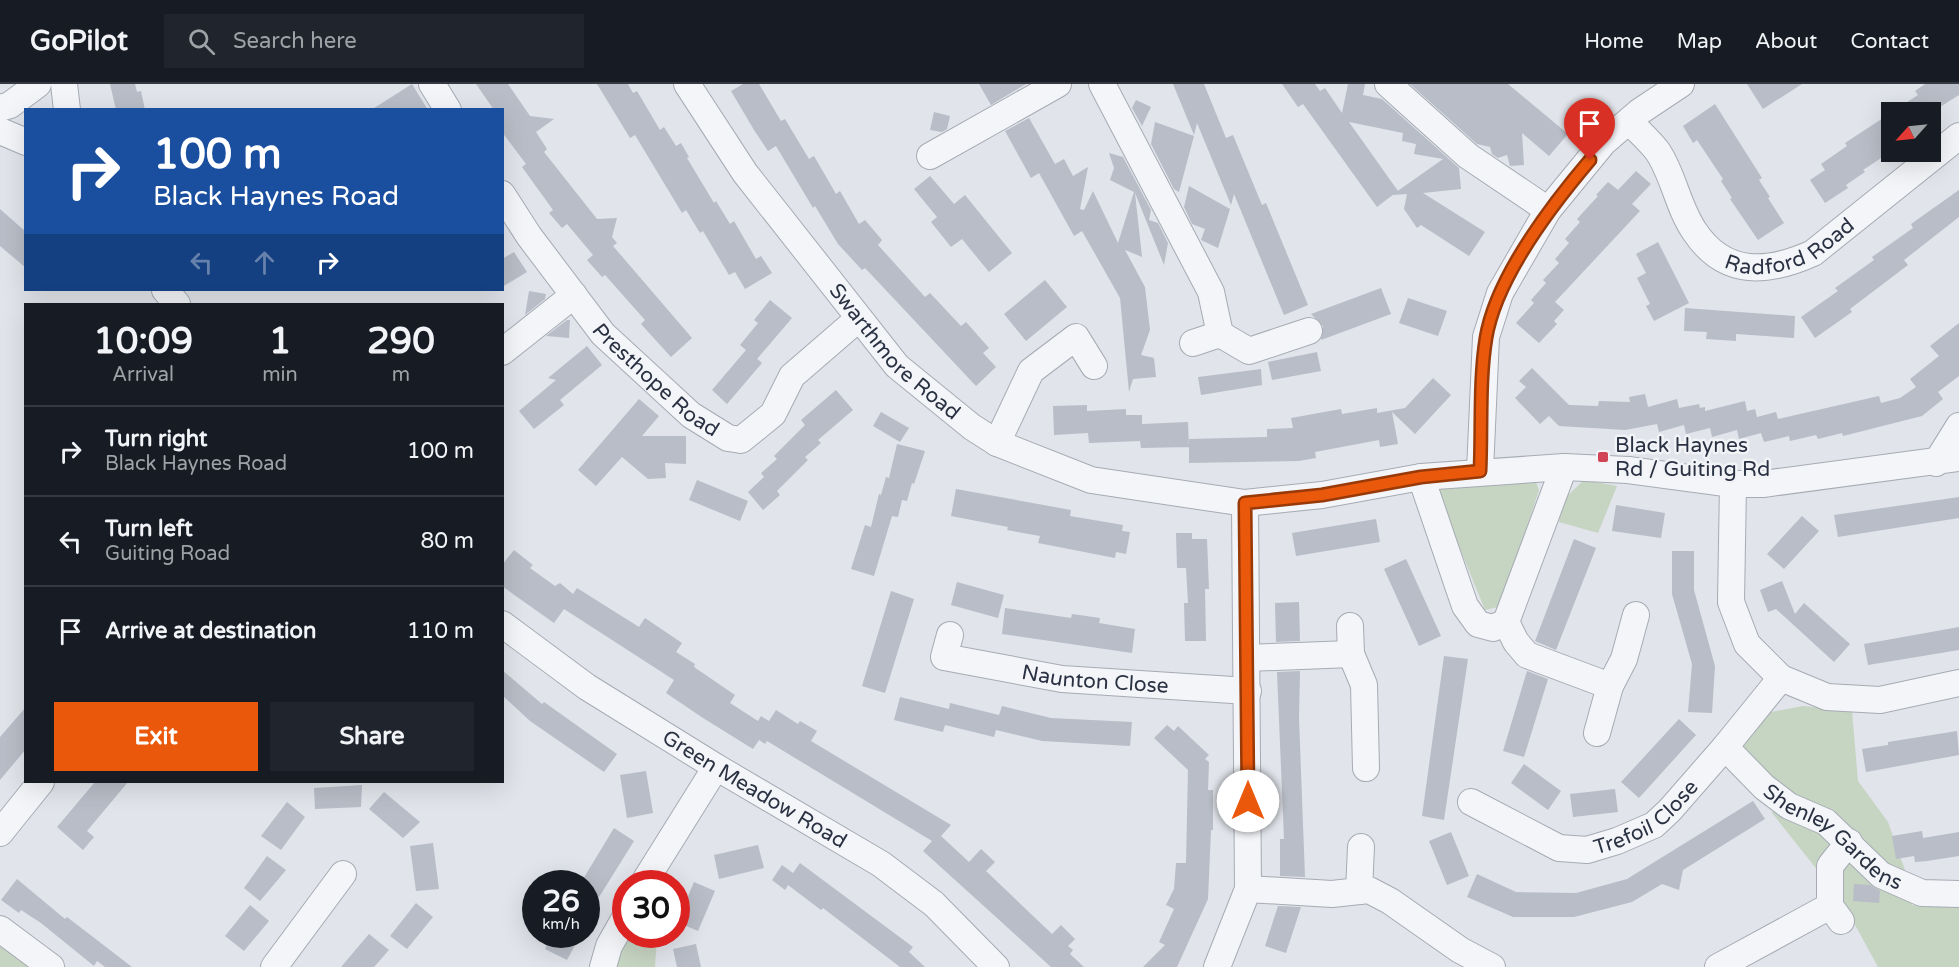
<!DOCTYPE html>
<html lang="en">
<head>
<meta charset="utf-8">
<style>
	body { margin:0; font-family:"Varela Round",sans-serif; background:#20242c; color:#f1f3f6; height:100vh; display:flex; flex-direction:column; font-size:22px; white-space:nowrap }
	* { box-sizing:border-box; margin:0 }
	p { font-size:20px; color:#9ea1a6 }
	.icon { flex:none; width:33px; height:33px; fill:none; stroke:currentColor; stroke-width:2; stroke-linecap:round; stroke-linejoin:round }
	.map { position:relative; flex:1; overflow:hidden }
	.sheet { position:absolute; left:24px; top:219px; width:480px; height:480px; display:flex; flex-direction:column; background:#171b24; border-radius:0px; box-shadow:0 6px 24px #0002 }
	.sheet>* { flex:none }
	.banner { position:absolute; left:24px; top:24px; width:480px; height:183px; border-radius:0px; box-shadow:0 6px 24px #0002; background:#1a4fa0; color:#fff; overflow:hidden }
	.needle { width:39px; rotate:243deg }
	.controls { position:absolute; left:1881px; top:18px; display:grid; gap:12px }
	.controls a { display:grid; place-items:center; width:60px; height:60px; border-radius:0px; background:#171b24; box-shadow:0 6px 24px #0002; font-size:30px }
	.speed { position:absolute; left:522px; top:786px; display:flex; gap:12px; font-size:30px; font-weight:700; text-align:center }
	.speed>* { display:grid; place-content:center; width:78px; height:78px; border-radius:50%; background:#171b24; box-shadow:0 6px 24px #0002; line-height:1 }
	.speed small { font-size:15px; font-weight:400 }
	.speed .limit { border:9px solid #d22; background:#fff; color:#111 }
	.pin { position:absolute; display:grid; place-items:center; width:51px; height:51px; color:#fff; margin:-62px -26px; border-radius:50% 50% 50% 0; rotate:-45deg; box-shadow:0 0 6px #0007 }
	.pin .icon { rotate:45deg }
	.me { position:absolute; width:66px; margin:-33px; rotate:0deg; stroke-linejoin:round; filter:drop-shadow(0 0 4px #0008) }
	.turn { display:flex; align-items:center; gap:21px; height:126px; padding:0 30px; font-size:27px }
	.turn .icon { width:78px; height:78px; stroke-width:2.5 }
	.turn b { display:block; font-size:42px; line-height:51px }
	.lanes { display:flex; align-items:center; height:57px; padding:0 30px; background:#0003; justify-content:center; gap:30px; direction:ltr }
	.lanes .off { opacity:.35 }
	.eta { display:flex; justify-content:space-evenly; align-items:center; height:102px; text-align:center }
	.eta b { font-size:36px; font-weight:800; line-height:42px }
	.action { display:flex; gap:12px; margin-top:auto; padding:12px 30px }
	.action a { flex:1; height:69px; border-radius:0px; background:#ea580c; color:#fff; font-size:24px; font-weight:800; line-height:69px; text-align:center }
	.action a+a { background:#20242c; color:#f1f3f6 }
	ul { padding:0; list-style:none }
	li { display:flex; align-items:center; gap:18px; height:90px; padding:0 30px; border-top:2px solid #363941 }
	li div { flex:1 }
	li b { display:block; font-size:22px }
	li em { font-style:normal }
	header { display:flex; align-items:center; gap:36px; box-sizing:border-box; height:84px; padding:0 30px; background:#171b24; border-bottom:2px solid #363941 }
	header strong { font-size:28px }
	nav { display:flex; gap:33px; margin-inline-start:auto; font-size:21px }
	.search { width:420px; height:54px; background:#20242c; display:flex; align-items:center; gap:15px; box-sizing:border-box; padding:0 21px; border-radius:0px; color:#9ea1a6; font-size:22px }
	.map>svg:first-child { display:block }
	.green { fill:#c6d4c2 }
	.building { fill:#b8bdc7 }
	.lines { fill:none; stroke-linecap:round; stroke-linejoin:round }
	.minor-casing { stroke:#a6abb4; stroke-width:28 }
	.minor { stroke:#f4f5f8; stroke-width:26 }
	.route-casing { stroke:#983908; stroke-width:15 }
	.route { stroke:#ea580c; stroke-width:10 }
	.poi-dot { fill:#d14455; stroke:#f1f3f7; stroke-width:2 }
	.labels { text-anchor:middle; stroke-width:5; stroke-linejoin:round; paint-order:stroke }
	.street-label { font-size:21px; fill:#293142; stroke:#f1f3f7 }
	.poi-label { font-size:21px; fill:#293142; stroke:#f1f3f7; text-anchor:start }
</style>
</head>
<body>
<header>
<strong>GoPilot</strong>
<div class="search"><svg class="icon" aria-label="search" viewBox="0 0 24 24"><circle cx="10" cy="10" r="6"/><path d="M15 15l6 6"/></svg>Search here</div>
<nav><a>Home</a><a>Map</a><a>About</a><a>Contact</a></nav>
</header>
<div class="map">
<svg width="1959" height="883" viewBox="0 0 1959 883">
	<rect width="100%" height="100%" fill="#e1e4ea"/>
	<path class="green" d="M 1534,393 L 1539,406 L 1502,522 L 1485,526 L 1438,411 L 1441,399 Z
		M 1584,396 L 1617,402 L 1598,449 L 1559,438 L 1563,416 Z
		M 1803,622 L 1852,627 L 1858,697 L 1888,738 L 1906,789 L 1912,821 L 1959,824 L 1959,883 L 1878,883 L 1842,817 L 1772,729 L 1782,706 L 1742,664 L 1766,629 Z
		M 626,850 L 657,851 L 655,883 L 608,883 Z
		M 0,855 L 38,883 L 0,883 Z"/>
	<path class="building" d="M 110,0 L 135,0 L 137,8 L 141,7 L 145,26 L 116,26 Z
		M 412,0 L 428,26 L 371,26 Z
		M 476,0 L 508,0 L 530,32 L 554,35 L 536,48 L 547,65 L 544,68 L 597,135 L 617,134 L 612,153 L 617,159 L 613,162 L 692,254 L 671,273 L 641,240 L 645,236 L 605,191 L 602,193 L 587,176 L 593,171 L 567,140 L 562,144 L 549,129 L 553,126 L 522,83 L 526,80 L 502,48 L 502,26 L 494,26 Z
		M 597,0 L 628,0 L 633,9 L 637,7 L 660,46 L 664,43 L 676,62 L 681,59 L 689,73 L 687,74 L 714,119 L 716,117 L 730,140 L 734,137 L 756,175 L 761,172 L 772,189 L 745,205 L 735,188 L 729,191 L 703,147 L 700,149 L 686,126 L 682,129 L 635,51 L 630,54 Z
		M 743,0 L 759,0 L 781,37 L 785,35 L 809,75 L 814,72 L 836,110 L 840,107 L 859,140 L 865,136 L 882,156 L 878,161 L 925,213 L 930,209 L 961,242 L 966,238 L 989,264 L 983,269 L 996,283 L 976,302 L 865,184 L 862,186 L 838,160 L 815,122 L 813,124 L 776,62 L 768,67 L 754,46 L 731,7 Z
		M 979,0 L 1026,0 L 991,21 Z
		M 1173,0 L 1204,0 L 1226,54 L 1233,51 L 1262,121 L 1266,119 L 1308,221 L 1284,231 L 1234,110 L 1231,121 L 1197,39 L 1194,51 Z
		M 1282,0 L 1315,0 L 1320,7 L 1325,4 L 1342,29 L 1348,0 L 1365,0 L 1363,11 L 1382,15 L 1459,84 L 1461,105 L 1423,109 L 1485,148 L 1469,172 L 1421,141 L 1417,144 L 1404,125 L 1407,110 L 1392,111 L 1443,75 L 1414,70 L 1416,60 L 1402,57 L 1403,49 L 1349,38 L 1398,107 L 1377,123 L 1303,20 L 1298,23 Z
		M 1410,0 L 1508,0 L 1568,50 L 1549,72 L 1522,49 L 1524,81 L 1510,82 L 1507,71 L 1498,74 L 1492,70 L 1490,63 L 1477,60 Z
		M 1747,0 L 1802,0 L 1763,25 Z
		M 1925,0 L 1959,0 L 1959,11 L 1932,28 L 1892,28 L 1892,67 L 1863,86 L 1865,88 L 1846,101 L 1848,104 L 1825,119 L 1810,96 L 1825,86 L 1821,80 L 1847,62 L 1845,59 L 1918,11 L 1915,7 Z
		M 1136,16 L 1151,23 L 1142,42 L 1132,24 Z
		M 1715,20 L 1762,94 L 1759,96 L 1770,113 L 1768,114 L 1784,139 L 1758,156 L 1730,115 L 1732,114 L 1721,97 L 1723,95 L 1697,56 L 1693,59 L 1683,42 Z
		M 934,28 L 950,32 L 947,45 L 942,48 L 930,46 Z
		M 1029,34 L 1055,80 L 1064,75 L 1073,92 L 1088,83 L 1080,125 L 1084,126 L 1093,107 L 1118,159 L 1134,108 L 1110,96 L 1114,84 L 1109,69 L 1123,73 L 1151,126 L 1149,136 L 1158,139 L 1168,159 L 1164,181 L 1135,109 L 1142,173 L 1125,166 L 1145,203 L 1150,246 L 1141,271 L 1154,274 L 1156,293 L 1133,295 L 1129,308 L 1120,214 L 1082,147 L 1074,152 L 1039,89 L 1031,94 L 1005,47 Z
		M 1155,38 L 1194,52 L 1179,108 L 1174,105 L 1151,60 Z
		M 1636,87 L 1651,100 L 1632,120 L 1640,127 L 1555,218 L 1564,226 L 1554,237 L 1557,240 L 1539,259 L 1516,239 L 1534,219 L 1531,216 L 1546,199 L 1543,196 L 1559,179 L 1555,175 L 1569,159 L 1565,155 L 1580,138 L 1577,135 L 1598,112 L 1596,111 L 1608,98 L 1618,106 Z
		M 930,92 L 954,120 L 965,111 L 1012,169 L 989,188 L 962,155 L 951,163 L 931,138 L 937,133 L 914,105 Z
		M 1189,102 L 1230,125 L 1218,164 L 1201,156 L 1205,145 L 1192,140 L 1184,123 Z
		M 1959,106 L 1959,133 L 1904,176 L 1908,181 L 1850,225 L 1852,228 L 1815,254 L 1801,233 L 1838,207 L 1835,204 L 1874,176 L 1872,173 L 1913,144 L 1911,140 Z
		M 0,125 L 26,148 L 26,184 L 0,162 Z
		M 1658,158 L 1689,219 L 1654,237 L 1646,222 L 1650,220 L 1637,194 L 1646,189 L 1636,170 Z
		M 514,168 L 527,188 L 502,203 L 502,175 Z
		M 1045,196 L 1067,223 L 1026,257 L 1004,230 Z
		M 1381,204 L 1391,230 L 1321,256 L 1323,242 L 1311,230 Z
		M 529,207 L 546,210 L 545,215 L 525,231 Z
		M 1408,214 L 1447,227 L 1438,252 L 1399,239 Z
		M 770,216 L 792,234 L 757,275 L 748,267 L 762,279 L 727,320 L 712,306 L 746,266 L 740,261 L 758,239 L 754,236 Z
		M 1685,224 L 1795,232 L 1794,254 L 1736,250 L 1736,257 L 1706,255 L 1707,248 L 1684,247 Z
		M 567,236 L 570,236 L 569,254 L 546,252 Z
		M 1959,239 L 1959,292 L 1938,308 L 1943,315 L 1922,332 L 1843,352 L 1842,349 L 1818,355 L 1816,351 L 1790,357 L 1789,352 L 1764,358 L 1761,349 L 1739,355 L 1737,346 L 1712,353 L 1710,344 L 1686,350 L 1684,341 L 1659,348 L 1657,340 L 1625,346 L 1559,342 L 1549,332 L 1540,340 L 1515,314 L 1526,303 L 1519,297 L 1532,284 L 1569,321 L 1598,322 L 1599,317 L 1630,318 L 1629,313 L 1645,310 L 1648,323 L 1677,315 L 1679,324 L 1699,320 L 1700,324 L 1705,323 L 1705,327 L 1745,317 L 1747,327 L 1755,325 L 1757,333 L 1776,328 L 1778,335 L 1879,312 L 1881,319 L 1900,314 L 1916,303 L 1910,295 L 1939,272 L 1930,262 Z
		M 587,262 L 602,281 L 560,316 L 564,321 L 534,345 L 519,327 L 556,296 L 548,294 Z
		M 1317,268 L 1321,287 L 1272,296 L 1268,278 Z
		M 1261,285 L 1262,301 L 1201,311 L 1198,293 Z
		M 1433,294 L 1451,311 L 1415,350 L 1392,328 L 1398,360 L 1380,363 L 1379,356 L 1315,368 L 1316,374 L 1299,377 L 1189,379 L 1189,355 L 1267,353 L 1267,345 L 1293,344 L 1291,334 L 1341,325 L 1342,330 L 1377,324 L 1377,329 L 1405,324 Z
		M 836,306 L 853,326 L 818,356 L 821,359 L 805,373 L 808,376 L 777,407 L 780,411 L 763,426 L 748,408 L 764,393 L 761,389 L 777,375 L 774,372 L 805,341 L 801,336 Z
		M 639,315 L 659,332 L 642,352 L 686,352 L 686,380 L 665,379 L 666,394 L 648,395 L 622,373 L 596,402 L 578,386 Z
		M 1087,321 L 1087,327 L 1126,325 L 1126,331 L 1142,331 L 1142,340 L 1188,338 L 1189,363 L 1141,364 L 1140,357 L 1089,359 L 1088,349 L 1054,351 L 1053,322 Z
		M 881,328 L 909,344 L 900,358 L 873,342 Z
		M 897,360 L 925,367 L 914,400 L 912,399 L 907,417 L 902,416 L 898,433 L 892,432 L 874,492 L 851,485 L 865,441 L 871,443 L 879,410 L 881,411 L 886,393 L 889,394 Z
		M 697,396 L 748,417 L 740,437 L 689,416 Z
		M 956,405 L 1071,426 L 1070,432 L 1123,441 L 1122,447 L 1130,448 L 1126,470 L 1116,468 L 1115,474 L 1038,459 L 1040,452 L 1007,446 L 1008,443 L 951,432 Z
		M 1959,413 L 1959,434 L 1838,453 L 1834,431 Z
		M 1616,421 L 1665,429 L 1661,454 L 1612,447 Z
		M 1802,432 L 1819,447 L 1784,485 L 1767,470 Z
		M 1376,435 L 1380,458 L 1296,472 L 1292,449 Z
		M 1176,449 L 1192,449 L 1192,455 L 1207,455 L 1209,505 L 1205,505 L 1206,557 L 1185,557 L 1184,519 L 1188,519 L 1186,484 L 1177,484 Z
		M 1574,455 L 1596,464 L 1556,566 L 1535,557 Z
		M 514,466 L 533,481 L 530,484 L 555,502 L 560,499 L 573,510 L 577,504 L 639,543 L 645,534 L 682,559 L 676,568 L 695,580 L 694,583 L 735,611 L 730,619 L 758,637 L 761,632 L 769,637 L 776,626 L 798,640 L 800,637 L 817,647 L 811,657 L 951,741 L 941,752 L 969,778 L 981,765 L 995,778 L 986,787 L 1052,850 L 1061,841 L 1075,855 L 1068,862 L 1073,866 L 1070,870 L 1084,883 L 1051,883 L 923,767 L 932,757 L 767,657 L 765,660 L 759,656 L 753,665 L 703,634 L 666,609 L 674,596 L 564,525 L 554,539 L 513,510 L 502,502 L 502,481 Z
		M 1672,467 L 1694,467 L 1694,506 L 1715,582 L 1712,629 L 1688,628 L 1692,580 L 1672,510 Z
		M 1406,475 L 1441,552 L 1419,562 L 1384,485 Z
		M 1782,497 L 1795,530 L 1804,519 L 1850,560 L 1834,578 L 1776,525 L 1768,528 L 1760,506 Z
		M 957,498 L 1004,511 L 998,534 L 951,521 Z
		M 891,507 L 914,515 L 885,609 L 862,602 Z
		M 1299,518 L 1300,557 L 1276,558 L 1275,519 Z
		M 1005,524 L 1071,534 L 1072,530 L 1100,534 L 1099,539 L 1135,545 L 1132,569 L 1002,550 Z
		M 1959,543 L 1959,566 L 1868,581 L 1864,560 Z
		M 1444,572 L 1468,575 L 1444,736 L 1422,732 Z
		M 502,586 L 542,620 L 544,618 L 617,670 L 604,688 L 530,637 L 502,611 Z
		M 1300,587 L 1299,634 L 1305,793 L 1280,792 L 1280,755 L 1284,755 L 1277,588 Z
		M 1527,587 L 1548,595 L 1524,673 L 1503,667 Z
		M 900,613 L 949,625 L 950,619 L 999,631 L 1002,622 L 1051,634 L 1132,638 L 1130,662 L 1042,657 L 996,646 L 994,653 L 945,641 L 943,648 L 894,636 Z
		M 26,623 L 26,665 L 0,696 L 0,653 Z
		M 1679,635 L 1696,651 L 1639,714 L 1621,698 Z
		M 1167,641 L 1174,647 L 1178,642 L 1209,671 L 1205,675 L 1209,678 L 1208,706 L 1213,706 L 1213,746 L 1211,746 L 1208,815 L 1177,883 L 1143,883 L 1165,861 L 1159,858 L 1174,825 L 1166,821 L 1174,805 L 1176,779 L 1186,779 L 1188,686 L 1154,654 Z
		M 1957,647 L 1959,671 L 1866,688 L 1862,665 L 1888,661 L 1888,658 Z
		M 1524,680 L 1561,707 L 1548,726 L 1511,699 Z
		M 646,687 L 653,729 L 627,734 L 620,691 Z
		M 95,698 L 128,698 L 87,747 L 94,753 L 83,766 L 57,743 Z
		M 362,701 L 361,723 L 315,725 L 314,704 Z
		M 1615,705 L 1618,728 L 1573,733 L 1570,710 Z
		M 384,708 L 420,738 L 403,754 L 369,725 Z
		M 1753,717 L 1765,735 L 1683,786 L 1679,806 L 1662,800 L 1632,818 L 1574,833 L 1513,833 L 1467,813 L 1477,790 L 1516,808 L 1576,809 L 1627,795 Z
		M 287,718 L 305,733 L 281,766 L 261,752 Z
		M 614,744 L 634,757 L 586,834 L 586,800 L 580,800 Z
		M 1922,747 L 1923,754 L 1959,748 L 1959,772 L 1927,777 L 1915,778 L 1914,772 L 1896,775 L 1892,752 Z
		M 1451,748 L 1469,792 L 1447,801 L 1429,757 Z
		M 433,759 L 439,805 L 416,807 L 410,762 Z
		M 758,761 L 764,784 L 719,795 L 714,771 Z
		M 267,772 L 286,786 L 260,817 L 244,804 Z
		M 800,779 L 913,863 L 909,868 L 925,883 L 900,883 L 823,824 L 821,826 L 788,801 L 785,806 L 772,796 L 782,781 L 793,789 Z
		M 17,795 L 65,835 L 67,833 L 132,883 L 105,883 L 97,877 L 94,882 L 41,839 L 21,826 L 19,829 L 1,816 Z
		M 694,798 L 715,807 L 698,847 L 677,838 Z
		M 1854,800 L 1870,801 L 1880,807 L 1879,819 L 1853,817 Z
		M 416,819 L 433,833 L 407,865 L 390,852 Z
		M 250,821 L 269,837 L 244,867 L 225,852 Z
		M 1278,822 L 1301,823 L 1286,869 L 1265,862 Z
		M 369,850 L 389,866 L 374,883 L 341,883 Z
		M 553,850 L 581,850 L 567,876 L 545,865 Z
		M 696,860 L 701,883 L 677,883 L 673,865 Z"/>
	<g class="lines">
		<defs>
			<g id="minor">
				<path d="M 64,0 L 67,26"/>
				<path d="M 432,0 L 448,26"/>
				<path id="s1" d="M 687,0 L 745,89 L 897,282 L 972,343 L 997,359 L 1091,396 L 1245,419 L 1322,411 L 1421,393 L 1564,383 L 1628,386 L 1733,400 L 1763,400 L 1959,374"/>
				<path d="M 1102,0 L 1211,208 L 1220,250 L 1193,259"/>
				<path d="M 1388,0 L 1468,72 L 1548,126"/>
				<path d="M 0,24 L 10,21 L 38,0"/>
				<path id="s2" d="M 1629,37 C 1638,47 1650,57 1658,68 C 1674,92 1678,124 1695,148 C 1725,193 1769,189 1813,169 L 1959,52"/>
				<path d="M 0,47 L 26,58"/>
				<path d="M 930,72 L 1058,0"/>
				<path id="s3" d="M 502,110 L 529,152 L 603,250 L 691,331 L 728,354 L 741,356 L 773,330 L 792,292 L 858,235"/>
				<path d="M 165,206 L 177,220"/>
				<path d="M 1220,250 L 1249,267 L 1309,247"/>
				<path d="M 502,268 L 574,211"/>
				<path d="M 997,359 L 1031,287 L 1076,253 L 1094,282"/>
				<path d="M 1936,379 L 1959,342"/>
				<path d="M 1480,387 L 1486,253 L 1500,209 L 1548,126 L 1603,59 L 1639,28 L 1681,0"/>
				<path d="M 1421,393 L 1465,522 L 1478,540 L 1493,544 L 1506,538 L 1564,383"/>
				<path d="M 1733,400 L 1731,518 L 1747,560 L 1781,594 L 1827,613 L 1880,616 L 1959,599"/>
				<path d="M 1506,538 L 1516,558 L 1527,571 L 1610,602 L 1624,575 L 1636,531"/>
				<path id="s4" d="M 502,540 L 587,603 L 716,683 L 881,780 L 934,820 L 996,883"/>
				<path d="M 1350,542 L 1351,570 L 1364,601 L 1366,684"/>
				<path id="s5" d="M 950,551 L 944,573 L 1062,595 L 1248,607"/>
				<path d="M 1247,574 L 1351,570"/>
				<path d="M 1597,649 L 1610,602"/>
				<path id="s6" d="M 1725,663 L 1764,703 L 1789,722 L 1826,738 L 1881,791 L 1922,809 L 1959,810"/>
				<path id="s7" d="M 1471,718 L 1559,764 L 1587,766 L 1617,757 L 1654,741 L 1670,726 L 1725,663 L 1781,594"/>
				<path d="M 0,749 L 41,698"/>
				<path d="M 643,800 L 716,683"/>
				<path d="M 1248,805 L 1332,810 L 1369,806 L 1390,817 L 1460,866 L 1492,883"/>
				<path d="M 1359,807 L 1361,763"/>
				<path d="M 1841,837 L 1830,822 L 1830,782 L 1849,758"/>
				<path d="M 0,845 L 51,883"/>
				<path d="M 274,883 L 343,790"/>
				<path d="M 603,883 L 609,862 L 626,832"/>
				<path d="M 1217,883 L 1248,805 L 1245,419"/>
				<path d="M 1718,883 L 1830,822"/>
			</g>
		</defs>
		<use href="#minor" class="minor-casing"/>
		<use href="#minor" class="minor"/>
	</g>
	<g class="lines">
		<defs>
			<path id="route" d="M 1248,717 L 1245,419 L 1322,411 L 1421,393 L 1480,387 C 1482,343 1479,297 1486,254 C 1496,193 1551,122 1590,76"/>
		</defs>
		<use href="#route" class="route-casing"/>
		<use href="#route" class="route"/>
	</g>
	<rect class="poi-dot" x="1597" y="367" width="12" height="12" rx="3"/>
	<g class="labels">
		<g class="street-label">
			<text dy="7" stroke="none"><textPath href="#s2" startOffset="243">Radford Road</textPath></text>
			<text dy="7" stroke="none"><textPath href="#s1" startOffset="340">Swarthmore Road</textPath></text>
			<text dy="7" stroke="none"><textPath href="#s3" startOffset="243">Presthope Road</textPath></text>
			<text dy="7" stroke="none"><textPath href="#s5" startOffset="176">Naunton Close</textPath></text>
			<text dy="7" stroke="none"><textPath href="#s4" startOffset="302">Green Meadow Road</textPath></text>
			<text dy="7" stroke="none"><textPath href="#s7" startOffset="196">Trefoil Close</textPath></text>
			<text dy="7" stroke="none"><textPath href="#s6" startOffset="142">Shenley Gardens</textPath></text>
		</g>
		<g class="poi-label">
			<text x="1615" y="368">Black Haynes<tspan x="1615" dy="24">Rd / Guiting Rd</tspan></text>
		</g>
	</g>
</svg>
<div class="controls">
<a><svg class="needle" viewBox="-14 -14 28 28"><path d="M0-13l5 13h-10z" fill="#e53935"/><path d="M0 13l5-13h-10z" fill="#9ea1a6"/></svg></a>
</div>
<div class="speed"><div>26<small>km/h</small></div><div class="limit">30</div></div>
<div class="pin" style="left:1590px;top:76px;background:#d93025"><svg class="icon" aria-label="arrive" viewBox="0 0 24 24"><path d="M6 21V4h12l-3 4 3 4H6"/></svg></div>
<svg class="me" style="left:1248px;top:717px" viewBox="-20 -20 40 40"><circle r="19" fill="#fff"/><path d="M0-13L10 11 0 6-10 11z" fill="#ea580c"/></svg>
<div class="banner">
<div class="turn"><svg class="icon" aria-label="right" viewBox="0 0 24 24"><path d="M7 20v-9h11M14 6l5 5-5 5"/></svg><div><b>100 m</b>Black Haynes Road</div></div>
<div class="lanes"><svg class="icon off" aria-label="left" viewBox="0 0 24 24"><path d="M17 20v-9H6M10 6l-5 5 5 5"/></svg><svg class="icon off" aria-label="ahead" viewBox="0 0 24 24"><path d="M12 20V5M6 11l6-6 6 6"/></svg><svg class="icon" aria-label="right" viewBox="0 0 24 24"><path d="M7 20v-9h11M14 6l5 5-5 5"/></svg></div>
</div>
<section class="sheet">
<div class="eta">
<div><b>10:09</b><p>Arrival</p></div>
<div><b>1</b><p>min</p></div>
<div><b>290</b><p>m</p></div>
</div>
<ul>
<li><svg class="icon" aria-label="right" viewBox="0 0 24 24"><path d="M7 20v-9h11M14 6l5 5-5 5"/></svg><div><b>Turn right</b><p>Black Haynes Road</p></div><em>100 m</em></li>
<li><svg class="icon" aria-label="left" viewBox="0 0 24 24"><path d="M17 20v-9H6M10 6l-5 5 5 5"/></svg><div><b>Turn left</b><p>Guiting Road</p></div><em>80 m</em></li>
<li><svg class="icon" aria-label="arrive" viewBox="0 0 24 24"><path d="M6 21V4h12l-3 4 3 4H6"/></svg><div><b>Arrive at destination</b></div><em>110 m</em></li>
</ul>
<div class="action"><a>Exit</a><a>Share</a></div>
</section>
</div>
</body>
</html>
